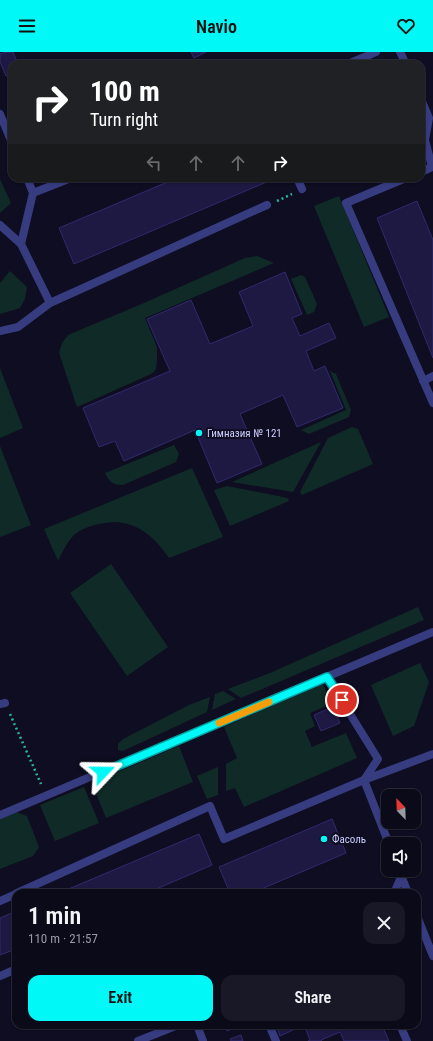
<!DOCTYPE html>
<html lang="en">
<head>
<meta charset="utf-8">
<style>
	body { margin:0; font-family:"Roboto Condensed",sans-serif; background:#181826; color:#f1f3f6; height:100vh; display:flex; flex-direction:column; font-size:15px; white-space:nowrap }
	* { box-sizing:border-box; margin:0 }
	p { font-size:13px; color:#999aa2 }
	.icon { flex:none; width:22px; height:22px; fill:none; stroke:currentColor; stroke-width:2; stroke-linecap:round; stroke-linejoin:round }
	.map { position:relative; flex:1; overflow:hidden }
	.sheet { position:absolute; left:12px; top:837px; width:409px; height:140px; display:flex; flex-direction:column; background:#0a0a19; border-radius:12px; box-shadow:0 1px 3px #0004,0 0 0 1px #2a2b38 }
	.sheet>* { flex:none }
	.banner { position:absolute; left:8px; top:8px; width:417px; height:122px; border-radius:12px; box-shadow:0 1px 3px #0004,0 0 0 1px #2a2b38; background:#202124; color:#fff; overflow:hidden }
	.needle { width:26px; rotate:337deg }
	.controls { position:absolute; left:381px; top:737px; display:grid; gap:8px }
	.controls a { display:grid; place-items:center; width:40px; height:40px; border-radius:8px; background:#0a0a19; box-shadow:0 1px 3px #0004,0 0 0 1px #2a2b38; font-size:20px }
	.pin { position:absolute; display:grid; place-items:center; width:34px; height:34px; color:#fff; margin:-17px; border:2px solid #fff; border-radius:50%; box-shadow:0 1px 4px #0007 }
	.me { position:absolute; width:44px; margin:-22px; rotate:67deg; stroke-linejoin:round; filter:drop-shadow(0 0 3px #0008) }
	.turn { display:flex; align-items:center; gap:14px; height:84px; padding:0 16px; font-size:18px }
	.turn .icon { width:52px; height:52px; stroke-width:2.5 }
	.turn b { display:block; font-size:28px; line-height:34px }
	.lanes { display:flex; align-items:center; height:38px; padding:0 16px; background:#0003; justify-content:center; gap:20px; direction:ltr }
	.lanes .off { opacity:.35 }
	.round { display:grid; place-items:center; flex:none; width:42px; height:42px; border-radius:12px; background:#181826 }
	.headline { display:flex; align-items:center; justify-content:space-between; height:68px; padding:0 16px }
	h1 { font-size:24px; font-weight:600; line-height:30px }
	.button { display:flex; gap:8px; margin-top:auto; padding:8px 16px }
	.button a { flex:1; height:46px; border-radius:12px; background:#00f8f6; color:#111; font-size:16px; font-weight:600; line-height:46px; text-align:center }
	.button a+a { background:#181826; color:#f1f3f6 }
	header { display:flex; justify-content:space-between; align-items:center; height:52px; padding:0 16px; background:#00f8f6; color:#111; font-size:18px; font-weight:600 }
	.map>svg:first-child { display:block }
	.green { fill:#102b27 }
	.building { fill:#1d1942; stroke:#302a6f }
	.lines { fill:none; stroke-linecap:round; stroke-linejoin:round }
	.path { stroke:#2cb49d; stroke-width:2.5; stroke-dasharray:2 3; stroke-linecap:butt }
	.lane { stroke:#373c81; stroke-width:8 }
	.route-casing { stroke:#00a1a0; stroke-width:10 }
	.route { stroke:#00f8f6; stroke-width:7 }
	.slow { stroke:#f59e0b; stroke-width:7 }
	.poi-dot { fill:#00f8f6; stroke:#0e0d21; stroke-width:1.5 }
	.labels { text-anchor:middle; stroke-width:4; stroke-linejoin:round; paint-order:stroke }
	.poi-label { font-size:11px; fill:#cdcdff; stroke:#0e0d21; text-anchor:start }
</style>
</head>
<body>
<header><svg class="icon" aria-label="menu" viewBox="0 0 24 24"><path d="M4 6h16M4 12h16M4 18h16"/></svg>Navio<svg class="icon" aria-label="heart" viewBox="0 0 24 24"><path d="M12 20l-8-8c-3-5 5-10 8-4 3-6 11-1 8 4z"/></svg></header>
<div class="map">
<svg width="433" height="989" viewBox="0 0 433 989">
	<rect width="100%" height="100%" fill="#0e0d21"/>
	<path class="green" d="M 0,127 L 11,151 L 0,161 Z
		M 339,144 L 389,265 L 364,275 L 314,154 Z
		M 257,204 L 274,211 L 145,266 L 157,295 L 157,308 L 156,317 L 153,321 L 140,327 L 77,355 L 59,301 L 62,291 L 68,283 L 144,251 L 245,206 Z
		M 10,219 L 27,235 L 25,247 L 20,256 L 0,262 L 0,231 Z
		M 301,223 L 305,225 L 317,252 L 314,260 L 307,263 L 291,227 Z
		M 0,316 L 23,376 L 0,386 Z
		M 330,319 L 336,322 L 351,358 L 349,365 L 309,382 L 301,378 L 346,358 Z
		M 352,375 L 358,377 L 373,412 L 302,443 L 300,440 L 328,386 Z
		M 321,390 L 293,440 L 232,430 Z
		M 174,393 L 179,402 L 176,410 L 123,433 C 112,433 110,430 105,421 Z
		M 0,394 L 31,473 L 0,485 Z
		M 192,416 L 223,485 L 169,506 C 155,486 140,471 114,470 C 110,470 104,471 99,472 C 90,474 81,477 74,483 C 67,490 62,501 58,509 L 44,477 Z
		M 227,434 L 288,446 L 289,449 L 230,474 L 214,438 Z
		M 111,512 L 168,595 L 127,624 L 70,541 Z
		M 418,555 L 424,568 L 241,646 L 228,637 L 270,621 Z
		M 420,611 L 429,630 L 414,674 L 393,684 L 371,633 Z
		M 323,632 L 331,652 L 310,661 L 315,674 L 305,679 L 312,695 L 346,681 L 357,706 L 244,755 L 235,736 L 226,739 L 226,712 L 237,706 L 224,675 Z
		M 223,639 L 236,647 L 212,658 L 215,642 Z
		M 210,645 L 207,660 L 123,699 L 118,698 L 118,692 L 123,687 L 189,653 Z
		M 179,694 L 193,730 L 106,766 L 92,731 Z
		M 218,715 L 218,743 L 207,747 L 197,724 Z
		M 84,735 L 99,771 L 55,789 L 40,753 Z
		M 16,760 L 27,764 L 39,795 L 33,804 L 0,817 L 0,767 Z"/>
	<path class="building" d="M 6,0 L 13,0 L 18,12 L 12,12 L 12,21 L 6,24 L 0,10 L 0,2 Z
		M 191,0 L 206,0 L 194,6 Z
		M 177,126 L 276,126 L 74,212 L 59,176 Z
		M 417,149 L 433,188 L 433,306 L 377,166 Z
		M 285,220 L 302,262 L 292,266 L 300,284 L 329,271 L 336,286 L 306,299 L 314,319 L 325,314 L 343,356 L 297,375 L 283,343 L 240,362 L 262,412 L 217,431 L 195,378 L 124,409 L 115,389 L 99,395 L 83,356 L 170,319 L 147,267 L 191,248 L 210,292 L 253,274 L 239,240 Z
		M 332,655 L 340,671 L 321,679 L 314,663 Z
		M 414,749 L 421,765 L 414,768 Z
		M 332,767 L 346,801 L 252,841 L 230,841 L 219,815 Z
		M 199,782 L 212,813 L 147,841 L 59,841 Z
		M 16,859 L 16,897 L 0,903 L 0,866 Z
		M 224,973 L 236,973 L 237,975 L 227,979 Z
		M 276,973 L 382,973 L 389,989 L 344,989 L 340,980 L 321,988 L 322,989 L 308,989 L 310,988 L 304,973 L 280,984 Z
		M 241,983 L 243,989 L 231,989 L 230,987 Z"/>
	<g class="lines">
		<path class="path" d="M 277,149 L 292,142
			M 10,662 L 41,732"/>
		<path class="lane" d="M 400,0 L 406,12
			M 348,12 L 376,0
			M 421,47 L 429,66 L 425,88 L 432,115 L 421,120
			M 0,62 L 12,91
			M 297,126 L 302,137
			M 406,126 L 346,151 L 433,351
			M 33,141 L 71,126
			M 0,173 L 21,192 L 50,251 L 18,275 L 0,279
			M 21,192 L 33,141 L 27,126
			M 50,251 L 267,153
			M 423,329 L 433,324
			M 327,625 L 378,707 L 364,728
			M 0,652 L 5,651
			M 364,728 L 433,702
			M 0,763 L 433,580
			M 399,818 L 408,841
			M 17,841 L 210,754 L 224,787 L 364,728 L 389,792
			M 194,841 L 195,841
			M 394,841 L 401,825
			M 0,849 L 16,842
			M 417,864 L 433,904
			M 0,924 L 16,917
			M 197,973 L 203,989
			M 269,973 L 276,989
			M 400,973 L 407,989
			M 138,989 L 178,973"/>
	</g>
	<g class="lines">
		<defs>
			<path id="route" d="M 103,720 L 327,625 L 342,648"/>
		</defs>
		<use href="#route" class="route-casing"/>
		<use href="#route" class="route"/>
		<path class="slow" d="M 219,671 L 269,650"/>
	</g>
	<g class="poi-dot">
		<circle cx="199" cy="381" r="4"/>
		<circle cx="324" cy="787" r="4"/>
	</g>
	<g class="labels">
		<g class="poi-label">
			<text x="207" y="385">Гимназия № 121</text>
			<text x="332" y="791">Фасоль</text>
		</g>
	</g>
</svg>
<div class="controls">
<a><svg class="needle" viewBox="-14 -14 28 28"><path d="M0-13l5 13h-10z" fill="#e53935"/><path d="M0 13l5-13h-10z" fill="#999aa2"/></svg></a>
<a><svg class="icon" aria-label="sound" viewBox="0 0 24 24"><path d="M4 9h4l5-4v14l-5-4H4zM17 9q2 3 0 6"/></svg></a>
</div>
<div class="pin" style="left:342px;top:648px;background:#d93025"><svg class="icon" aria-label="arrive" viewBox="0 0 24 24"><path d="M6 21V4h12l-3 4 3 4H6"/></svg></div>
<svg class="me" style="left:103px;top:720px" viewBox="-20 -20 40 40"><path d="M0-17L14 15 0 8-14 15z" fill="#00f8f6" stroke="#fff" stroke-width="4"/></svg>
<div class="banner">
<div class="turn"><svg class="icon" aria-label="right" viewBox="0 0 24 24"><path d="M7 20v-9h11M14 6l5 5-5 5"/></svg><div><b>100 m</b>Turn right</div></div>
<div class="lanes"><svg class="icon off" aria-label="left" viewBox="0 0 24 24"><path d="M17 20v-9H6M10 6l-5 5 5 5"/></svg><svg class="icon off" aria-label="ahead" viewBox="0 0 24 24"><path d="M12 20V5M6 11l6-6 6 6"/></svg><svg class="icon off" aria-label="ahead" viewBox="0 0 24 24"><path d="M12 20V5M6 11l6-6 6 6"/></svg><svg class="icon" aria-label="right" viewBox="0 0 24 24"><path d="M7 20v-9h11M14 6l5 5-5 5"/></svg></div>
</div>
<section class="sheet">
<div class="headline"><div><h1>1 min</h1><p>110 m · 21:57</p></div><a class="round"><svg class="icon" aria-label="close" viewBox="0 0 24 24"><path d="M6 6l12 12M18 6L6 18"/></svg></a></div>
<div class="button"><a>Exit</a><a>Share</a></div>
</section>
</div>
</body>
</html>
